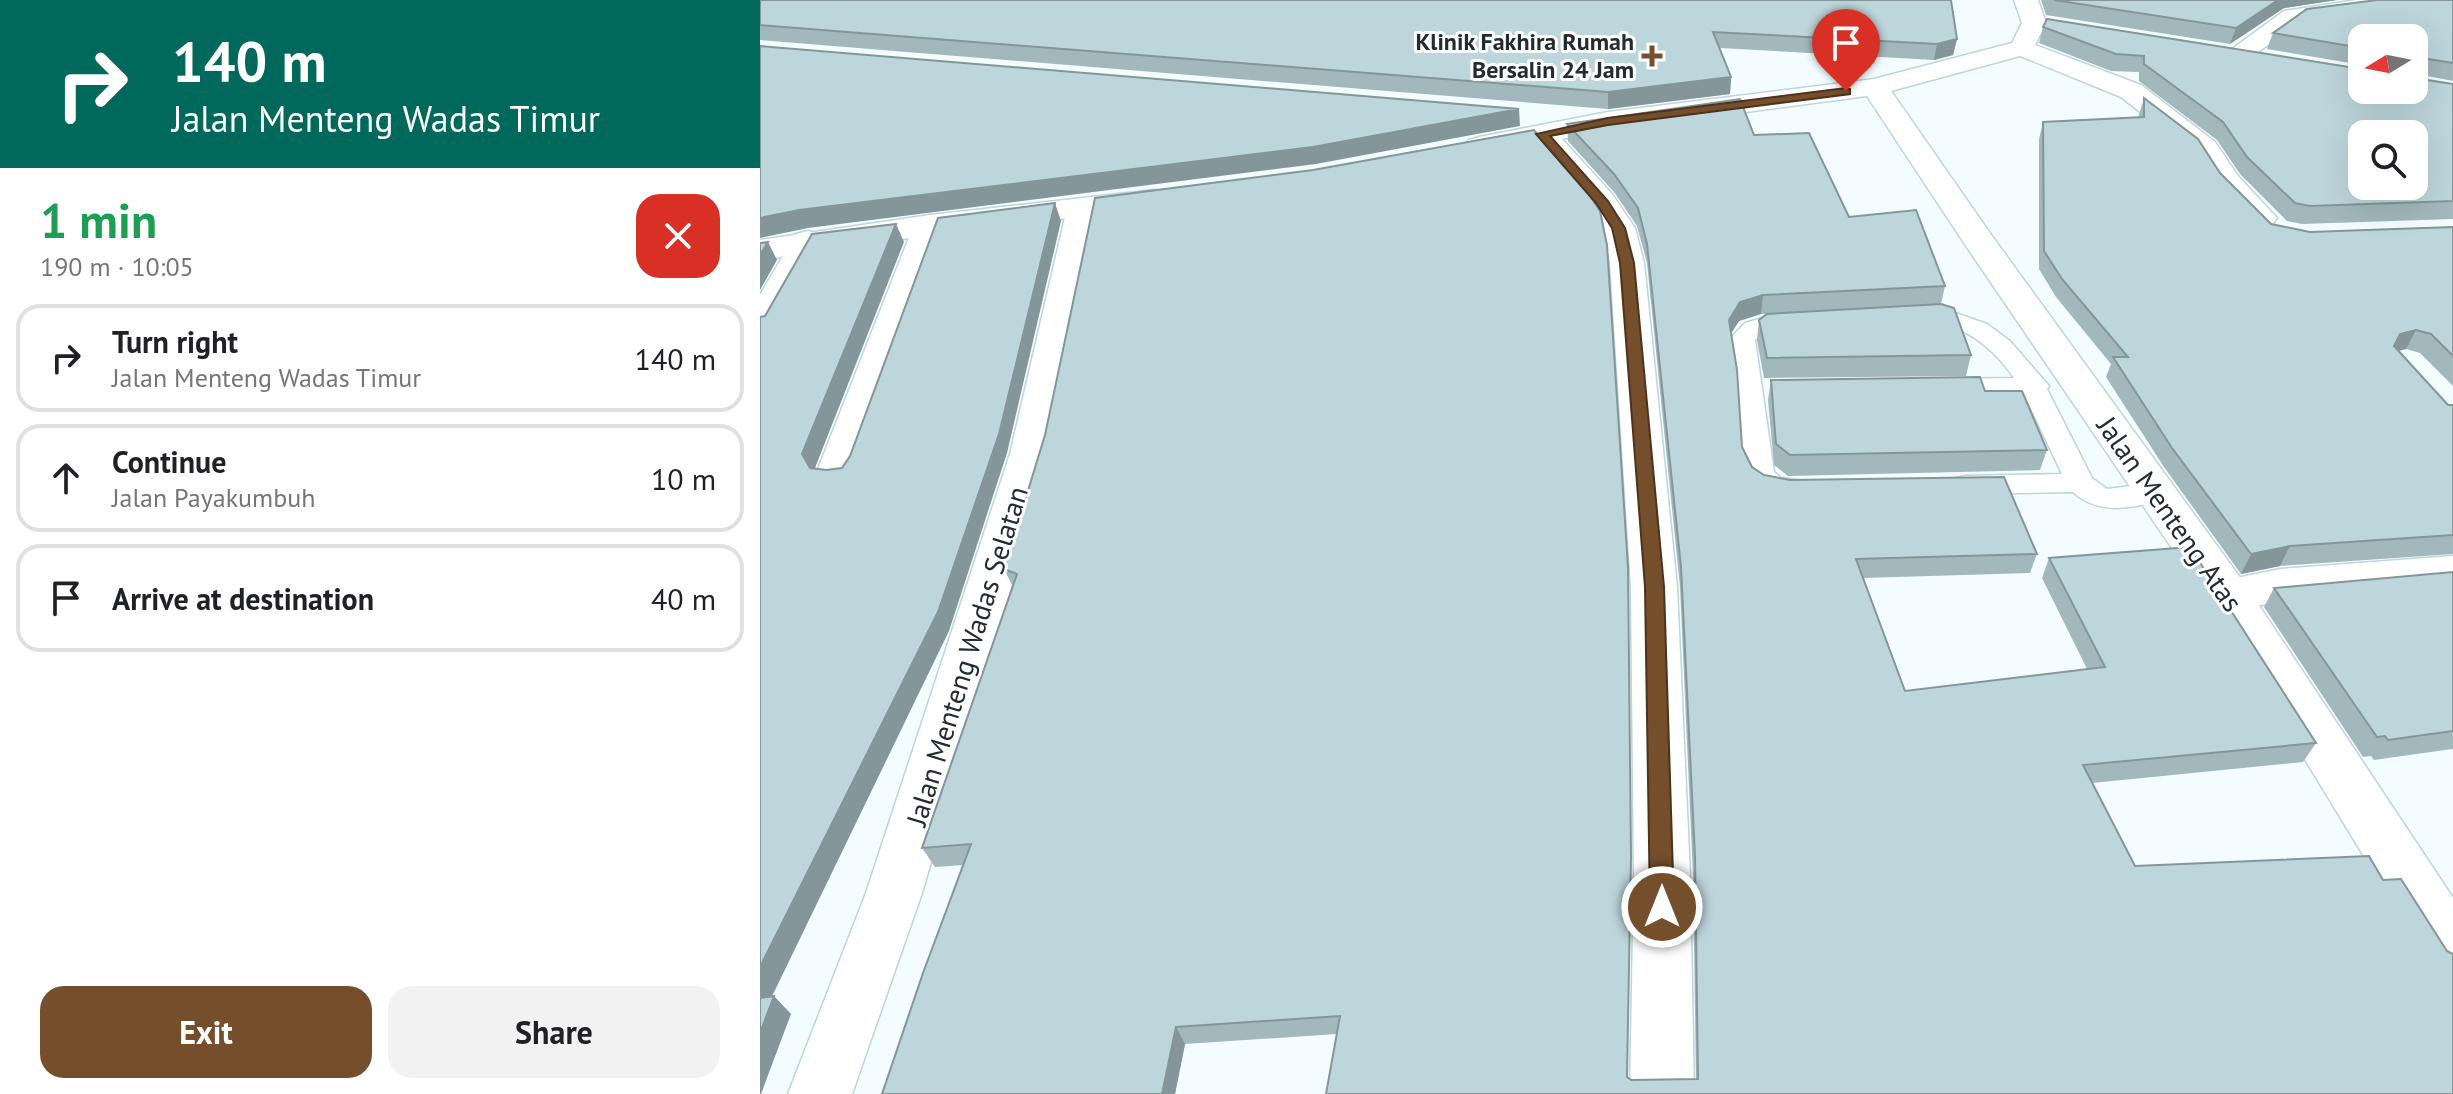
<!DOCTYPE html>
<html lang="en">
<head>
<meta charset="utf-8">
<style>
	body { margin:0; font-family:"PT Sans",sans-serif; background:#f2f2f2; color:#202124; height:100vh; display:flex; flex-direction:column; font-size:30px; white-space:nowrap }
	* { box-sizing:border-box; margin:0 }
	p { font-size:26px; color:#757577 }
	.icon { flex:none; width:44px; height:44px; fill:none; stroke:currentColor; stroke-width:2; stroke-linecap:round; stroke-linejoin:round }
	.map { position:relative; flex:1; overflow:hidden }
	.details { display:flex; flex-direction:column; background:#fff; width:760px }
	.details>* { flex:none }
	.top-card { background:#00695c; color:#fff; overflow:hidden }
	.needle { width:52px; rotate:260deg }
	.tools { position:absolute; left:1588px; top:24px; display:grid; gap:16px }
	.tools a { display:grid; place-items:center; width:80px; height:80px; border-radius:16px; background:#fff; box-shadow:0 8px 32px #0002; font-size:40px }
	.pin { position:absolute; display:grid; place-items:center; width:68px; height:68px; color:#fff; margin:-82px -34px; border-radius:50% 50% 50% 0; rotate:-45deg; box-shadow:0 0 8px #0007 }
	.pin .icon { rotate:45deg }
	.me { position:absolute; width:88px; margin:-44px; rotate:0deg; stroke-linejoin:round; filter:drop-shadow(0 0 6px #0008) }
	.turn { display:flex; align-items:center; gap:28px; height:168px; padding:0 40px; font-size:36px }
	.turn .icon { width:104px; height:104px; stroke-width:2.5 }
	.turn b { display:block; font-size:56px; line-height:68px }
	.round { display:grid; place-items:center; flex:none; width:84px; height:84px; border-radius:24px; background:#f2f2f2 }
	.head { display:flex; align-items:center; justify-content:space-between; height:136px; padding:0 40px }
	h1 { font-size:48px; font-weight:600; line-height:60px; color:#1e9e55 }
	.button { display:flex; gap:16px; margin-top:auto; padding:16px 40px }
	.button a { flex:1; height:92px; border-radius:24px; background:#754f2c; color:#fff; font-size:32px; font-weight:600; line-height:92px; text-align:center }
	.button a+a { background:#f2f2f2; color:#202124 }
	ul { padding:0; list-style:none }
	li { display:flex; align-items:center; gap:24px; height:108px; margin:0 16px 12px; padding:0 24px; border:4px solid #e0e0e0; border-radius:24px }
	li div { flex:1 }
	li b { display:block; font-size:30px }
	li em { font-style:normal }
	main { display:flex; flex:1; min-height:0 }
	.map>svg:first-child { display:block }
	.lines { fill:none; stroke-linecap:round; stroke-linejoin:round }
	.lane-casing { stroke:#bdd5db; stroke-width:3 }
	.street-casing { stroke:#bdd5db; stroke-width:3 }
	.secondary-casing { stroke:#bdd5db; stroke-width:3 }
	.lane { fill:#fff; fill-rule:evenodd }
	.street { fill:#fff; fill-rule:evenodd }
	.secondary { fill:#fff; fill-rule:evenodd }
	.wall { fill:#a3b8bc }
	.shaded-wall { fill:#849699 }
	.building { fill:#bdd6db; stroke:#849699; stroke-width:2; fill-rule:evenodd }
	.route { fill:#754f2c; stroke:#4c331d; stroke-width:2 }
	.poi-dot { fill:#754f2c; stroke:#fff; stroke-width:3 }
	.labels { text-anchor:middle; stroke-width:6; stroke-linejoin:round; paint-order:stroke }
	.far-poi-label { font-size:24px; font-weight:bold; fill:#222b2d; stroke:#fff; text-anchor:end }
	.street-label { font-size:28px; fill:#222b2d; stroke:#fff }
</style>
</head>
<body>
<main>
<section class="details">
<div class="top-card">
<div class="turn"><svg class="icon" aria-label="right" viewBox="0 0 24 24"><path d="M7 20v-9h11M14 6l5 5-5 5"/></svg><div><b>140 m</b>Jalan Menteng Wadas Timur</div></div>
</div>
<div class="head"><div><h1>1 min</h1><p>190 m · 10:05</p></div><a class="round" style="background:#d93025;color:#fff"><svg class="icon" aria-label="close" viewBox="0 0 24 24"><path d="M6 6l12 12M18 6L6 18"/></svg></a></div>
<ul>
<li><svg class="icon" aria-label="right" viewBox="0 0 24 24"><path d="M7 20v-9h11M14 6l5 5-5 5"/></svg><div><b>Turn right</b><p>Jalan Menteng Wadas Timur</p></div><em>140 m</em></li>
<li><svg class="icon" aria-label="ahead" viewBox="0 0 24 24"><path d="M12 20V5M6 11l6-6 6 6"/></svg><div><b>Continue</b><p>Jalan Payakumbuh</p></div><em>10 m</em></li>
<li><svg class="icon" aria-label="arrive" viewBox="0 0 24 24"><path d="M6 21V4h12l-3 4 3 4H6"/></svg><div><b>Arrive at destination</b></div><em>40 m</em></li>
</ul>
<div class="button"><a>Exit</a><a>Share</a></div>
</section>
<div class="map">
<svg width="1693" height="1094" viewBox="0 0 1693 1094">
	<rect width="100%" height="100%" fill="#f3fdff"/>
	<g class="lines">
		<defs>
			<path id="lane" d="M 1157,308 L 1190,311 L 1227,324 L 1250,341 L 1289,386 L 1287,389 L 1332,478 L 1347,489 L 1396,483 L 1406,485 L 1410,492 L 1406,499 C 1375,507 1340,517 1313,492 L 1206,494 L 1196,492 L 1192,485 L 1196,478 L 1206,476 L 1302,474 L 1264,394 L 1176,393 L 1172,387 L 1176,381 L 1185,379 L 1254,378 C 1239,355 1214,332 1186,325 C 1174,322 1161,323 1148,320 L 1145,315 L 1148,310 Z
				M 1013,315 L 1046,317 L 1049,322 L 1046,327 C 1027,332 1010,326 995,340 L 1014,472 L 1021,478 L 1044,481 L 1048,488 L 1044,495 C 1027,499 1009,496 994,487 C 972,451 975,381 970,339 L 985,323 Z"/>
			<path id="street" d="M 1597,0 L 1663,0 L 1659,5 L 1651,7 L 1540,22 L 1487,60 L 1469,60 L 1465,54 L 1524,11 Z
				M 1262,40 L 1381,85 L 1455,142 L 1478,176 L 1517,218 L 1512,225 L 1501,228 L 1490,225 L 1456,189 L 1434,154 L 1361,97 L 1253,53 L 1249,48 L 1253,43 Z
				M 782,125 L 792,128 L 852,194 L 875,228 L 884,263 L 917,587 L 930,876 L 934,1094 L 870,1094 L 874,876 L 871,587 L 850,263 L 843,228 L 829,206 L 768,134 L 772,128 Z
				M 323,200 L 334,202 L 339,209 L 290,454 L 162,893 L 92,1094 L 28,1094 L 106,893 L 250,454 L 307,209 L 312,202 Z
				M 170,215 L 181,218 L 186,225 L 98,474 L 92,484 L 77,487 L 62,484 L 56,474 L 154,225 L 159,218 Z
				M 48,231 L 60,234 L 64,241 L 18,325 L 13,333 L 0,336 L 0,295 L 36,234 Z
				M 1693,556 L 1693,588 L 1520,601 L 1468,612 L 1452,607 L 1445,595 L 1452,583 L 1520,569 Z"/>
			<path id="secondary" d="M 1254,0 L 1278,0 L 1286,23 L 1271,53 L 1131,91 L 1232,236 L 1484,583 L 1693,898 L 1693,976 L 1672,968 L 1452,607 L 1204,243 L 1107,96 L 848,130 L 719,155 L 709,152 L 704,146 L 709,140 L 719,137 L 848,112 L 1114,79 L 1252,43 L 1262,23 Z
				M 394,190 L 405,192 L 410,199 L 405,206 L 170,235 L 0,260 L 0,240 L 170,215 Z"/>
		</defs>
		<use href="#lane" class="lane-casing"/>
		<use href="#street" class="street-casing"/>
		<use href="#secondary" class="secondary-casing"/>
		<use href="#lane" class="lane"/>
		<use href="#street" class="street"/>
		<use href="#secondary" class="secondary"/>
	</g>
	<path class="wall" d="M 0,0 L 1197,39 L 1193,55 L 1174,60 L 960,48 L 971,77 L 970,94 L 848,109 L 0,40 Z
		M 1281,0 L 1577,0 L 1524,8 L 1470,44 L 1286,15 Z
		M 1693,0 L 1693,81 L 1657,74 L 1655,78 L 1693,84 L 1693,219 L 1542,224 L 1527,221 L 1480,174 L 1457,140 L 1379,81 L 1379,72 L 1351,71 L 1279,43 L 1283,27 L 1654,90 L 1602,38 L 1602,65 L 1507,49 L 1513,33 Z
		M 1384,98 L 1511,224 L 1550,232 L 1693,227 L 1693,386 L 1660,353 L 1646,349 L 1639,351 L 1688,405 L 1693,405 L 1693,554 L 1520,566 L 1481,574 L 1404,467 L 1346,377 L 1351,364 L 1296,297 L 1279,269 L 1279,139 L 1283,122 L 1378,118 Z
		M 807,124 L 994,135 L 1089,217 L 1185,286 L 1181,304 L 1211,355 L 1206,376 L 1004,378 L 997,340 L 999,320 L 1077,310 L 1001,314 L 979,321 L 971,334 L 982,447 L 992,467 L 1004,475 L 1277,554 L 1270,573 L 1103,578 L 1145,691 L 1327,669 L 1282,578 L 1289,558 L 1556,743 L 1543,762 L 1332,783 L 1375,866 L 1693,1094 L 566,1094 L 577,1034 L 425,1044 L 415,1094 L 122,1094 L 204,865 L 175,867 L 162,848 L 253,587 L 244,569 L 285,435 L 871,1080 L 936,1079 L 933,876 L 920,587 L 887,263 L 877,226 L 854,192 L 808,141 Z
		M 1011,380 L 1225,391 L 1287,450 L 1280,470 L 1028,476 L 1014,465 L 1008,400 Z
		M 1693,572 L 1693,750 L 1692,749 L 1614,760 L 1611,756 L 1603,757 L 1504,607 L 1514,588 Z"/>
	<path class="shaded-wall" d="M 1518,0 L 1577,0 L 1524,8 L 1470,44 L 1476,28 Z
		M 1197,39 L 1193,55 L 1174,60 L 1177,44 Z
		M 971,77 L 970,94 L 848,109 L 848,92 Z
		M 759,109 L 760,126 L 556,164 L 48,228 L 0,238 L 0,218 L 39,210 Z
		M 295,203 L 301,221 L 247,453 L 189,631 L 2,1017 L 0,1015 L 0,967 Z
		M 136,224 L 144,242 L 53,473 L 42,454 Z
		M 8,242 L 17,260 L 0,290 L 0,255 Z
		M 1003,295 L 1001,314 L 979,321 L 967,339 L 969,320 L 980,302 Z
		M 1656,330 L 1646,349 L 1630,353 L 1640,334 Z
		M 1530,546 L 1520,566 L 1481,574 L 1491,554 Z
		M 14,996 L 31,1014 L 1,1094 L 0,1094 L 0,1033 Z
		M 416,1027 L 425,1044 L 415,1094 L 402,1094 Z"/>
	<path class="building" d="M 0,0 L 1191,0 L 1197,39 L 1177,44 L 953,32 L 971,77 L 848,92 L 0,25 Z
		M 1294,0 L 1518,0 L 1476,28 Z
		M 1617,0 L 1693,0 L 1693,63 L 1662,58 L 1658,61 L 1659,71 L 1654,72 L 1654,38 L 1602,38 L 1602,48 L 1513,33 L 1547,9 Z
		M 1287,19 L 1602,69 L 1602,90 L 1654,90 L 1654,78 L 1693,84 L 1693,201 L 1550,206 L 1535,203 L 1487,157 L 1463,122 L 1384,64 L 1384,56 L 1356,54 L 1283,27 ZM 1602,134 L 1654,134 L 1654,186 L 1602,186 Z
		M 0,46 L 759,109 L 553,147 L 39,210 L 0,218 Z
		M 1384,98 L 1438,139 L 1460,173 L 1511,224 L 1550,232 L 1693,227 L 1693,356 L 1671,334 L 1656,330 L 1640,334 L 1634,346 L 1688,405 L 1693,405 L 1693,535 L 1530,546 L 1491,554 L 1412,448 L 1353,357 L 1368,357 L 1302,279 L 1284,251 L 1283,122 L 1384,117 Z
		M 980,99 L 994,135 L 1049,133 L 1089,217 L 1156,210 L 1185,286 L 1003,295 L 980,302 L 969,320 L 977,370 L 982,447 L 992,467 L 1004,475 L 1030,480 L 1244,477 L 1277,554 L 1096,559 L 1145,691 L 1345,667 L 1289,558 L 1430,547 L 1556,743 L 1323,765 L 1375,866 L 1609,856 L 1623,880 L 1641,879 L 1687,951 L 1693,954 L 1693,1094 L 566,1094 L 580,1016 L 416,1027 L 402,1094 L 122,1094 L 163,973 L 211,844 L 162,848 L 257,574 L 244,569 L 285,435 L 335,198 L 553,170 L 774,130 L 826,190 L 840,211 L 847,245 L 868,567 L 871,857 L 867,1077 L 871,1080 L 938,1079 L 935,857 L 921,567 L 887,244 L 878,208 L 854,174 L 807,124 Z
		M 295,203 L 239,434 L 178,612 L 0,967 L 0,317 L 5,316 L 52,234 L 136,224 L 42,454 L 50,468 L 66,470 L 82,468 L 90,456 L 178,218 Z
		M 8,242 L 0,255 L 0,243 Z
		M 1181,304 L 1194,308 L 1211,355 L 1007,358 L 999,320 L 1007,314 Z
		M 1220,377 L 1225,391 L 1262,391 L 1287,450 L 1030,455 L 1016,444 L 1011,380 Z
		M 1693,572 L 1693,731 L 1628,740 L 1625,736 L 1617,737 L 1514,588 Z
		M 14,996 L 0,1033 L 0,998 Z"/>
	<path class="route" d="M 1086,88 L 1090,89 L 1090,94 L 848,125 L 790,136 L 848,201 L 865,228 L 874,263 L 904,587 L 914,907 L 910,915 L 902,918 L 894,915 L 890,907 L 885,587 L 860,263 L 852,228 L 836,203 L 776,134 L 848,118 Z"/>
	<path class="poi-dot" d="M888 44h8v8h8v8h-8v8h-8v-8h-8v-8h8z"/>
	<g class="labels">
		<g class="far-poi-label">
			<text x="874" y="50">Klinik Fakhira Rumah<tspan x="874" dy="28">Bersalin 24 Jam</tspan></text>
		</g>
		<g class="street-label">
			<text transform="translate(1410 514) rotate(55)" y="10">Jalan Menteng Atas</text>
			<text transform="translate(207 656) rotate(-73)" y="10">Jalan Menteng Wadas Selatan</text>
		</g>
	</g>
</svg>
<div class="tools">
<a><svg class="needle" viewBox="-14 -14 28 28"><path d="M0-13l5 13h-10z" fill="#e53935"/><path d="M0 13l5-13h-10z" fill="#757577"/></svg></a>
<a><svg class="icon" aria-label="search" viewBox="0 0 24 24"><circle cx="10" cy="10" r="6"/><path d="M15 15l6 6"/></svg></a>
</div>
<div class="pin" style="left:1086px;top:91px;background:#d93025"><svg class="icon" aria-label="arrive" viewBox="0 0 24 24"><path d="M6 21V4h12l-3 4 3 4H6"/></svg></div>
<svg class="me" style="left:902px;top:907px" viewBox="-20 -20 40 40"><circle r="17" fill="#754f2c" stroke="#fff" stroke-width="3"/><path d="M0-11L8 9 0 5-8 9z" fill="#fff"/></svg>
</div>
</main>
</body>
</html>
